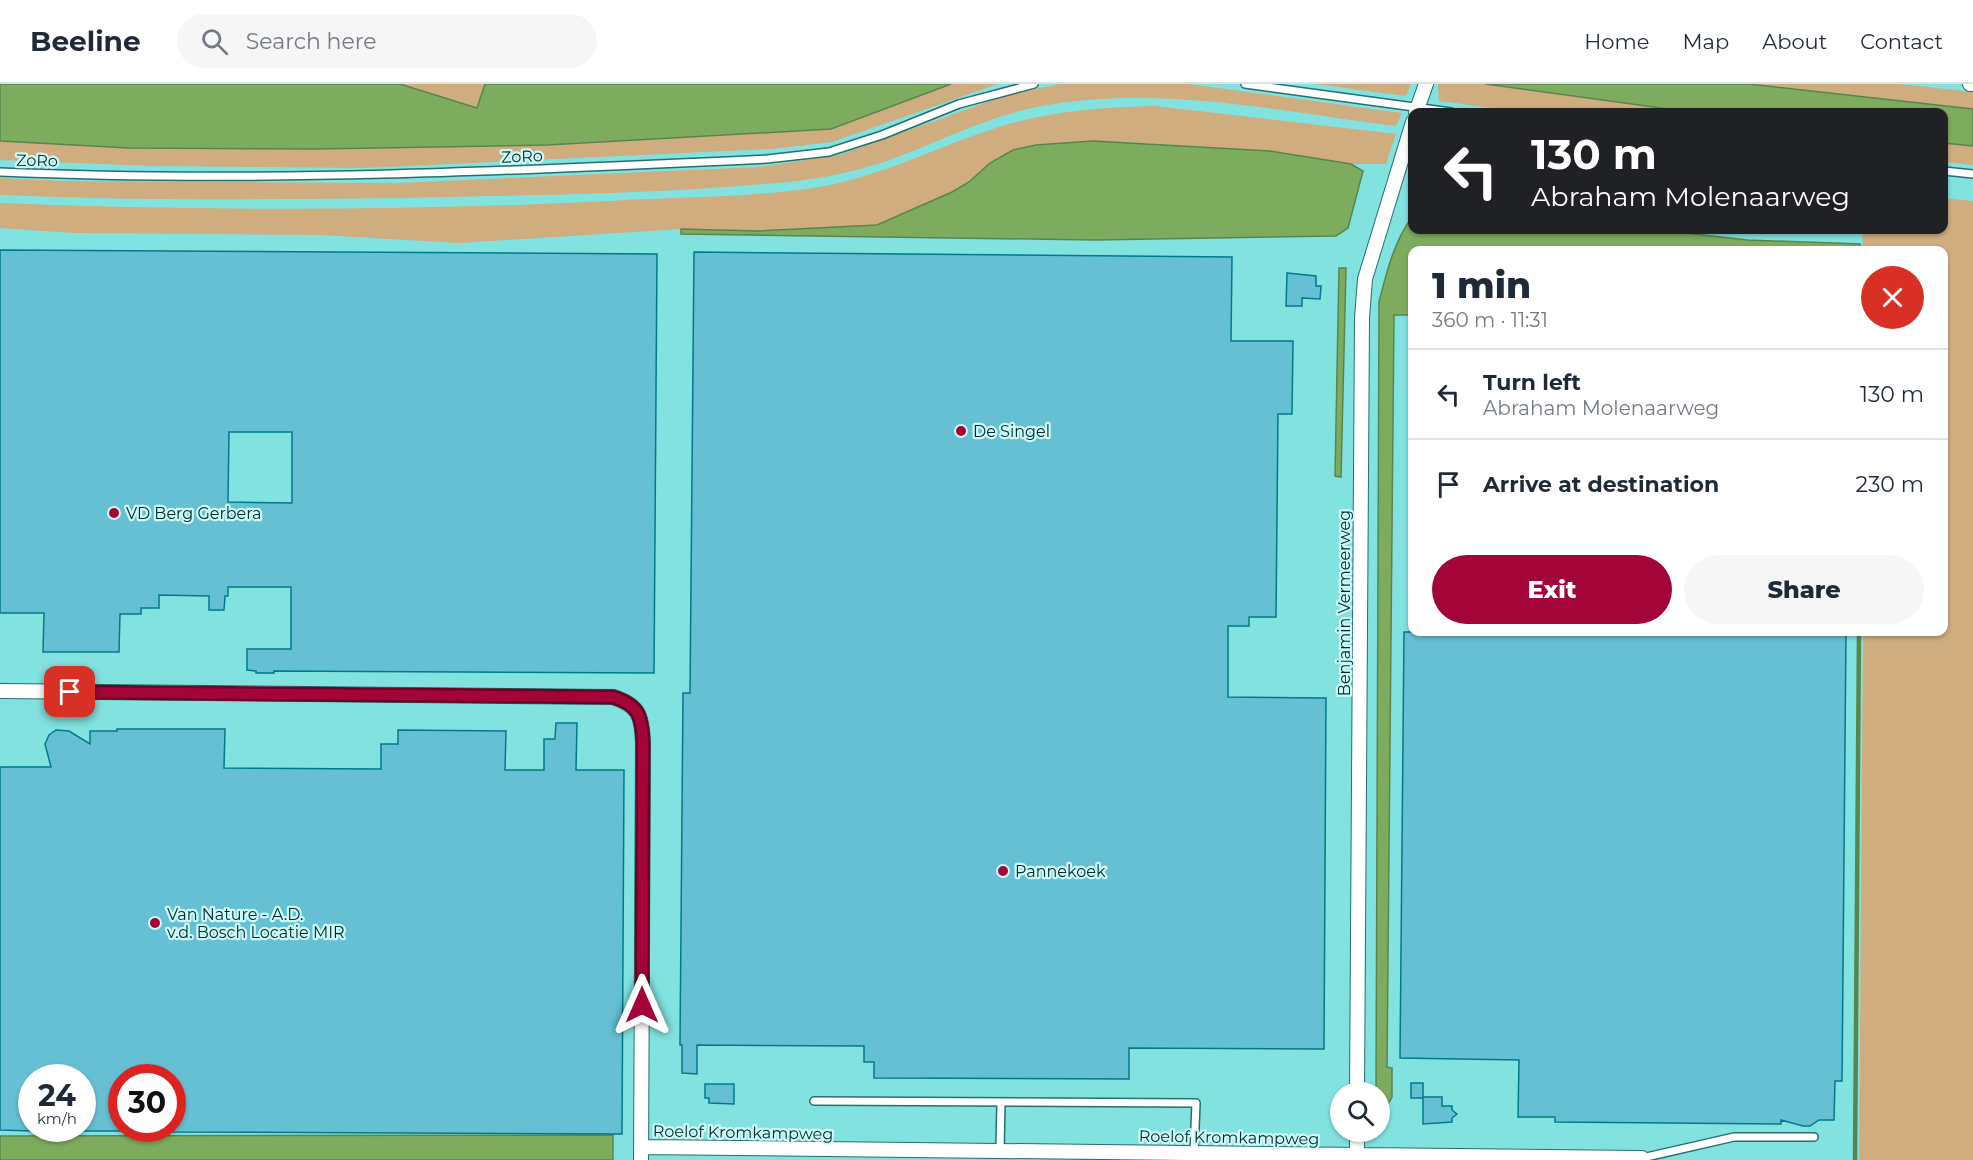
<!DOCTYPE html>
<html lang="en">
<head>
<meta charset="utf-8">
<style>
	body { margin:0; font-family:Montserrat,sans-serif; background:#f6f6f7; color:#1f2937; height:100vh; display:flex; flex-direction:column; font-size:22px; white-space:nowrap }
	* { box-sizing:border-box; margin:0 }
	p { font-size:20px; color:#747a83 }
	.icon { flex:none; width:33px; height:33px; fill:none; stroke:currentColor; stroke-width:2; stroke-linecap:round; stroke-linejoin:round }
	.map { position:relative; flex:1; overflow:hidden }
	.details { position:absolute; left:1408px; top:162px; width:540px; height:390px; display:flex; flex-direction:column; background:#fff; border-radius:12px; box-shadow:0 2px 4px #0004 }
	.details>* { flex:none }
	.hud { position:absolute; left:1408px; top:24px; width:540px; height:126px; border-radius:12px; box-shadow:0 2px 4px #0004; background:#202124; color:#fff; overflow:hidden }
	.buttons { position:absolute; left:1330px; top:998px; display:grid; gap:12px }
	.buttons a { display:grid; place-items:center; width:60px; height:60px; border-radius:50%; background:#fff; box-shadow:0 2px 4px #0004; font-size:30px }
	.speed { position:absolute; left:18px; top:980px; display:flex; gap:12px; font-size:30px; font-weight:700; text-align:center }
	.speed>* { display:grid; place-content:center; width:78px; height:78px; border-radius:50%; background:#fff; box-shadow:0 2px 4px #0004; line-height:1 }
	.speed small { font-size:15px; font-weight:400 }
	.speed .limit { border:9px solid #d22; background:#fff; color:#111 }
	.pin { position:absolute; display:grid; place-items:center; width:51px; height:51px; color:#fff; margin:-26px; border-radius:12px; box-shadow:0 3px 9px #0006 }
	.me { position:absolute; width:66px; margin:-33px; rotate:0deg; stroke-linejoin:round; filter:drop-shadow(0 0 4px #0008) }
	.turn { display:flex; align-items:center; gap:21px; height:126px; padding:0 24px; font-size:27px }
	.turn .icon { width:78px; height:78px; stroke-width:2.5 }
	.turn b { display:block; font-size:42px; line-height:51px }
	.round { display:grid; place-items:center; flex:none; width:63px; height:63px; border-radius:32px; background:#f6f6f7 }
	.summary { display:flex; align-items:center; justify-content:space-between; height:102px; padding:0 24px }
	h1 { font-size:36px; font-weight:800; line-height:45px }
	.button { display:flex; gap:12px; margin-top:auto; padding:12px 24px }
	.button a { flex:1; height:69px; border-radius:36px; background:#a30538; color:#fff; font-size:24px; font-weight:800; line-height:69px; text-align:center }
	.button a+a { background:#f6f6f7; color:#1f2937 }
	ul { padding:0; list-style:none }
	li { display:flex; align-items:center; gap:18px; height:90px; padding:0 24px; border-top:2px solid #e0e1e3 }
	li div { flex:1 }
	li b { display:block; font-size:22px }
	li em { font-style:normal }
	header { display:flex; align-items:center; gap:36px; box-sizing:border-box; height:84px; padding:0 30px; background:#fff; border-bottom:2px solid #e0e1e3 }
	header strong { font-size:28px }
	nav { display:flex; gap:33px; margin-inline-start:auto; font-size:21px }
	.search { width:420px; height:54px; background:#f6f6f7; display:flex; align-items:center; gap:15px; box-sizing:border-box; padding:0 21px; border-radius:33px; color:#747a83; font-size:22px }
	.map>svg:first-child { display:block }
	.green { fill:#cfad7f }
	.water { fill:#7eac5e; stroke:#58854e; stroke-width:1.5 }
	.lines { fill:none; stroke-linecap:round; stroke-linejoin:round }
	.stream { stroke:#58854e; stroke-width:4.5 }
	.building { fill:#65c0d4; stroke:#04788b; stroke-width:1.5; fill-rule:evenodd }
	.lane-casing { stroke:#23706f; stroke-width:10 }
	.street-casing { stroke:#23706f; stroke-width:16 }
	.lane { stroke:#fff; stroke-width:7 }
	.street { stroke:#fff; stroke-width:14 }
	.route-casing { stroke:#6a0324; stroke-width:15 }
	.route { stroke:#a30538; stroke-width:10 }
	.poi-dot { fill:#a30538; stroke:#cdfaf8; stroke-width:2 }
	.labels { text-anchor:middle; stroke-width:4.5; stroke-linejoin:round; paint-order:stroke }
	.street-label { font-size:16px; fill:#002a2a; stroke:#cdfaf8 }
	.poi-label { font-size:16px; fill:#002a2a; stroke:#cdfaf8; text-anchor:start }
</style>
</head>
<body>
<header>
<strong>Beeline</strong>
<div class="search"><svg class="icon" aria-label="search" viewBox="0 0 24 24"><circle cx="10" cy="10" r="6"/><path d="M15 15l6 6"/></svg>Search here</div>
<nav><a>Home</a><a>Map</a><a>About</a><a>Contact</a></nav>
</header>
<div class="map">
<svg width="1973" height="1076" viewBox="0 0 1973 1076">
	<rect width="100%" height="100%" fill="#82e2e0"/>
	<path class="green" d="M 400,0 L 485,0 L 478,24 Z
		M 951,0 L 998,0 L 832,58 L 772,65 L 363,84 L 153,82 L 0,76 L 0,57 L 129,64 L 316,65 L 547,61 L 830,45 Z
		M 1060,0 L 1189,0 L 1402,29 L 1396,42 C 1278,27 1155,0 1037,23 C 983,34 935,60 884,78 C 853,88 819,95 787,98 C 674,109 560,111 447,113 C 298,116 149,117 0,111 L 0,94 L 62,97 L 396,99 L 759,83 L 839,71 L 1010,10 Z
		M 1314,0 L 1411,0 L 1406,12 Z
		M 1438,0 L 1485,0 L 1690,28 L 1524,28 L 1439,17 Z
		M 1749,0 L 1901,0 L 1973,8 L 1973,25 Z
		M 1155,22 L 1396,50 L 1386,80 L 1351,80 L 1270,67 L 1143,59 L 1093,57 L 1036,61 L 1013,66 L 990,79 L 969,98 L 952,108 L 877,141 L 759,147 L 681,145 L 459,159 L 320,151 L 73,149 L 0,144 L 0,119 C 203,127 407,127 610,117 C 672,113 736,114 798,106 C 873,98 929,65 999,43 C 1049,27 1102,23 1155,22 Z
		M 1944,59 L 1973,62 L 1973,81 L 1944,78 Z
		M 1944,114 L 1973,117 L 1973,1076 L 1859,1076 L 1863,548 L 1944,548 L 1944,166 L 1863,166 L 1862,146 L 1944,146 Z"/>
	<path class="water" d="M 0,0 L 400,0 L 477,24 L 485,0 L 951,0 L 831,45 L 547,61 L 316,65 L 129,64 L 0,57 Z
		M 1485,0 L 1749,0 L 1973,25 L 1973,62 L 1944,59 L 1944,28 L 1690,28 Z
		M 1093,57 L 1270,67 L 1351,80 L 1363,87 L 1348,144 L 1336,152 L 1095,156 L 681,150 L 681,145 L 759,147 L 877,141 L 952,108 L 969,98 L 990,79 L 1013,66 L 1036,61 Z
		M 1413,132 L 1413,146 L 1617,146 L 1685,149 L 1748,156 L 1860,160 L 1860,166 L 1413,166 L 1413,231 L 1394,231 L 1387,983 L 1392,984 L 1392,1013 L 1386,1024 L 1380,1022 L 1380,1008 L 1376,1008 L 1379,218 C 1386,190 1395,154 1413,132 Z
		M 1339,184 L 1346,184 L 1341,393 L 1335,392 Z
		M 613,1051 L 613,1076 L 0,1076 L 0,1052 Z"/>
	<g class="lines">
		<path class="stream" d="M 1855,1076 L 1859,548"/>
	</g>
	<path class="building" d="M 0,166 L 657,170 L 654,589 L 274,587 L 274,589 L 256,589 L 256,587 L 247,586 L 247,565 L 291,565 L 291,503 L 228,503 L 228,512 L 225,512 L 224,526 L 209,526 L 209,512 L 159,511 L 159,524 L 141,524 L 141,530 L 120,530 L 119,568 L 43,568 L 44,529 L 0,529 ZM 229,348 L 292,348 L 292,419 L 228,418 Z
		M 694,168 L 1232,173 L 1231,257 L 1293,257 L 1292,330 L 1278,330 L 1276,533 L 1249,533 L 1249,542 L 1228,542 L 1228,613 L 1326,614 L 1324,965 L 1129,964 L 1129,995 L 874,994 L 874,978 L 864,978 L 864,962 L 697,961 L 697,990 L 682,989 L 682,961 L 680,961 L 683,609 L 690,609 Z
		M 1287,189 L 1316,192 L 1316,202 L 1321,202 L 1320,215 L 1302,214 L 1302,222 L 1286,222 Z
		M 1404,548 L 1846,548 L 1842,997 L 1835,997 L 1834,1036 L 1819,1036 L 1810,1042 L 1803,1042 L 1781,1036 L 1781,1040 L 1555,1038 L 1555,1033 L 1518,1033 L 1519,976 L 1400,974 Z
		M 556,639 L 577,639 L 576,686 L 624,686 L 622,1050 L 172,1048 L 172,993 L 122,993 L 122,1047 L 82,1047 L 82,993 L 32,993 L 32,1047 L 0,1046 L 0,683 L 51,683 L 45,660 L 49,651 L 56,646 L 69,647 L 90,660 L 90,647 L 117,647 L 117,645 L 225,645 L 224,684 L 381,685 L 381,660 L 398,660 L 398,646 L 506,647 L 505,686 L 544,686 L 544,655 L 555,655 Z
		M 1411,999 L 1423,999 L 1423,1013 L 1442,1013 L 1442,1022 L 1452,1022 L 1452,1026 L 1457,1030 L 1452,1034 L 1452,1038 L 1423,1040 L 1423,1014 L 1411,1014 Z
		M 705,1000 L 734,1000 L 734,1020 L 709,1019 L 709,1014 L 705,1014 Z"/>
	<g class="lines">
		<defs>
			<path id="lane" d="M 1245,0 L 1451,28
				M 1944,87 L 1973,90
				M 0,88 C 256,99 512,87 767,75 L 829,68 L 882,51 L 959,20 L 1034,0
				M 814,1017 L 1196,1019 L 1194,1069
				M 1000,1067 L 1001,1018
				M 1642,1074 L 1734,1053 L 1814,1053"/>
			<path id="street" d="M 1970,0 L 1973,0
				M 1416,28 L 1426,0
				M 0,607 L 613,613 C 639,621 642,632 643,659 L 641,1076
				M 1357,1008 L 1362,234 L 1365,195 L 1413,38
				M 641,1063 L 1642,1074
				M 1357,1071 L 1357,1047"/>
		</defs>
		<use href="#lane" class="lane-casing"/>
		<use href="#street" class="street-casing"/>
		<use href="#lane" class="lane"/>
		<use href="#street" class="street"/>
	</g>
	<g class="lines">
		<defs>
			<path id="route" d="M 70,608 L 613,613 C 639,621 642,632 643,659 L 642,921"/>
		</defs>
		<use href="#route" class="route-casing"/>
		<use href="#route" class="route"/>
	</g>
	<g class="poi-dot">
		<circle cx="961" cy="347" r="6"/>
		<circle cx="114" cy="429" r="6"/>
		<circle cx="1003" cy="787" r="6"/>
		<circle cx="155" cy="839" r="6"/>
	</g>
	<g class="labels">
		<g class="street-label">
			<text transform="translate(522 72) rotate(-2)" y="6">ZoRo</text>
			<text transform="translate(37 76) rotate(1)" y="6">ZoRo</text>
			<text transform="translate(1344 519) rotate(-90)" y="6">Benjamin Vermeerweg</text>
			<text transform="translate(743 1048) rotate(1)" y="6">Roelof Kromkampweg</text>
			<text transform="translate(1229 1053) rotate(1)" y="6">Roelof Kromkampweg</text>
		</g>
		<g class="poi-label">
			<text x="973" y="353">De Singel</text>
			<text x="126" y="435">VD Berg Gerbera</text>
			<text x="1015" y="793">Pannekoek</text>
			<text x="167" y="836">Van Nature - A.D.<tspan x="167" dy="18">v.d. Bosch Locatie MIR</tspan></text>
		</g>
	</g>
</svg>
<div class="buttons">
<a><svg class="icon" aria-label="search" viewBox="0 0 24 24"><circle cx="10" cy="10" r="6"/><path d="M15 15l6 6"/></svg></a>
</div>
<div class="speed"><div>24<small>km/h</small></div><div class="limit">30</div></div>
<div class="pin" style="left:70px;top:608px;background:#d93025"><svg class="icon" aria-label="arrive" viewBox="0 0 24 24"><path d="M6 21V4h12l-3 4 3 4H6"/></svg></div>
<svg class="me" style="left:642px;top:921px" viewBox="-20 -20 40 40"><path d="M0-17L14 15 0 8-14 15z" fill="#a30538" stroke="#fff" stroke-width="4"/></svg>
<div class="hud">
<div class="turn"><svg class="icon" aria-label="left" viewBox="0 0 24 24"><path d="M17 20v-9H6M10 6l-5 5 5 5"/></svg><div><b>130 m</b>Abraham Molenaarweg</div></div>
</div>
<section class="details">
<div class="summary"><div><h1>1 min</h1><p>360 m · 11:31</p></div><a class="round" style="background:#d93025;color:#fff"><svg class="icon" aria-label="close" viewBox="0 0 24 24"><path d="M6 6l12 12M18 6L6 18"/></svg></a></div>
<ul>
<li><svg class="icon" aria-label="left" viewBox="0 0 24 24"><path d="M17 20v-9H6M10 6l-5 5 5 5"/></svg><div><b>Turn left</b><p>Abraham Molenaarweg</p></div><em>130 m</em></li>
<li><svg class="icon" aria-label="arrive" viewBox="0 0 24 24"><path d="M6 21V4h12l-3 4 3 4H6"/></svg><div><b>Arrive at destination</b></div><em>230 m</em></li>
</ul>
<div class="button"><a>Exit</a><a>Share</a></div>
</section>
</div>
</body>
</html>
